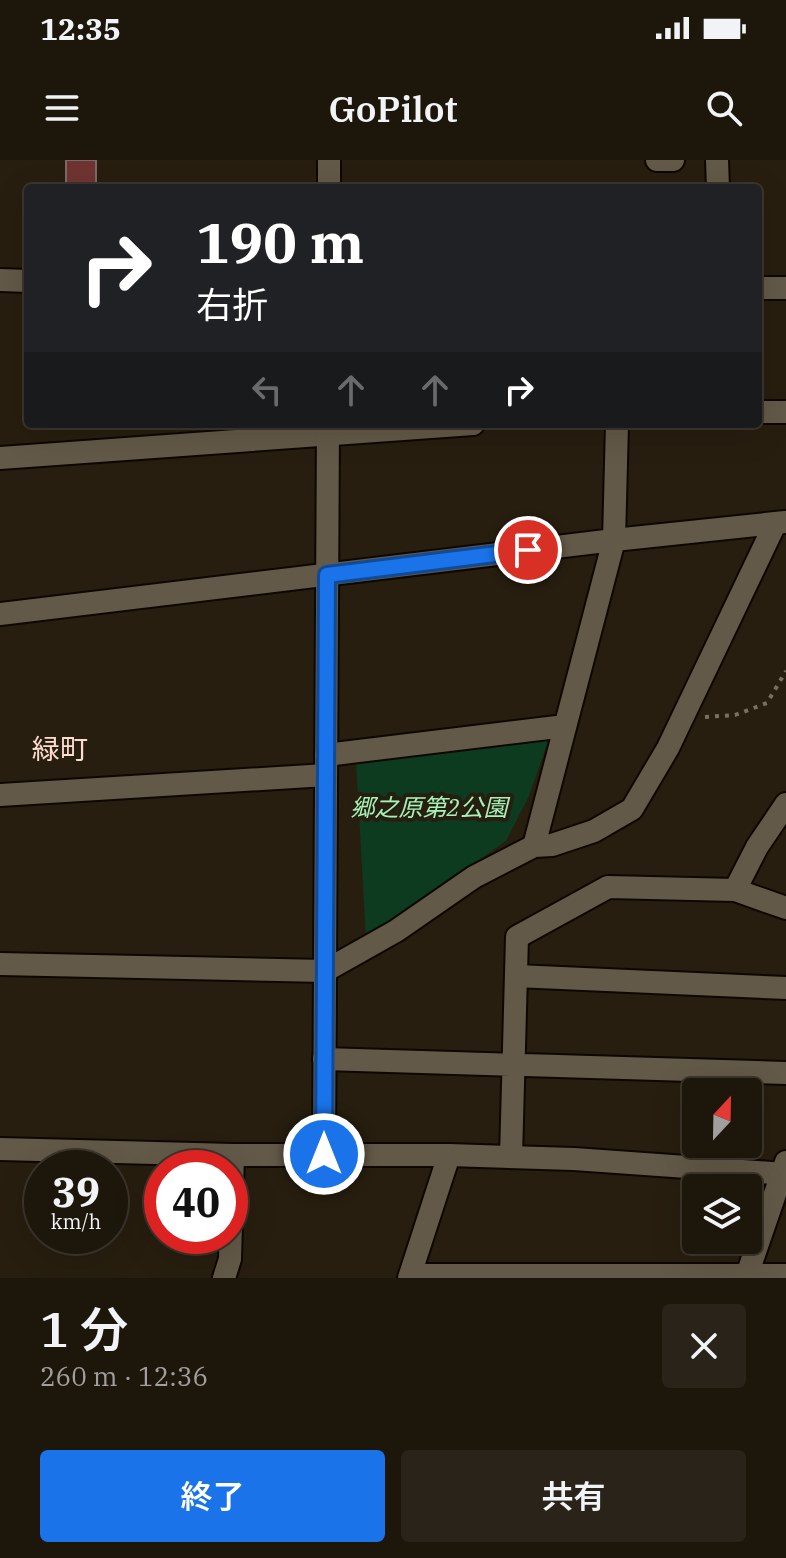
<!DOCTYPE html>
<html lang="ja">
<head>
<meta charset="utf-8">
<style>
	body { margin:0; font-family:"IBM Plex Serif","Noto Sans JP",serif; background:#2a2319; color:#f1f3f6; height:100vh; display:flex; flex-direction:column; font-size:30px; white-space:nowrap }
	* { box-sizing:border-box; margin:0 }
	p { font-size:26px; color:#a09f9d }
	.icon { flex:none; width:44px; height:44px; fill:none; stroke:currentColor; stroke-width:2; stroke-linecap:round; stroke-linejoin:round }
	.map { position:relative; height:1118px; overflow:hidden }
	.drawer { display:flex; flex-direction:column; background:#1d160b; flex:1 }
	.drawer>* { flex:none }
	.banner { position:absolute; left:24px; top:24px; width:738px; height:244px; border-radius:8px; box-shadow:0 8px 32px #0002,0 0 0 2px #3b352c; background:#202124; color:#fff; overflow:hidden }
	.needle { width:52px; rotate:22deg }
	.controls { position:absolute; left:682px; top:918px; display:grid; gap:16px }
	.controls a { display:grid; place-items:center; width:80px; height:80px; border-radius:8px; background:#1d160b; box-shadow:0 8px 32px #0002,0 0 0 2px #3b352c; font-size:40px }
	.speed { position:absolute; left:24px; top:990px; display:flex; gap:16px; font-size:40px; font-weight:700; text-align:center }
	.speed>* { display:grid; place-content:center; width:104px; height:104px; border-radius:50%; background:#1d160b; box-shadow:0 8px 32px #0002,0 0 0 2px #3b352c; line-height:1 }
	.speed small { font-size:20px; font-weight:400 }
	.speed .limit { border:12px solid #d22; background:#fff; color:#111 }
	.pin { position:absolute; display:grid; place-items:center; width:68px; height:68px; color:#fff; margin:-34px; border:4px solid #fff; border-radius:50%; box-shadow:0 2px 8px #0007 }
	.me { position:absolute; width:88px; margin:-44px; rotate:0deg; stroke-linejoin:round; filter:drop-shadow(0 0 6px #0008) }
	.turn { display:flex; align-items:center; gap:28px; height:168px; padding:0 40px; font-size:36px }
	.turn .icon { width:104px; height:104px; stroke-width:2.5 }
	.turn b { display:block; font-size:56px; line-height:68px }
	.lanes { display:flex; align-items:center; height:76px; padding:0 40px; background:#0003; justify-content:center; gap:40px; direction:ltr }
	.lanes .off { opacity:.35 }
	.round { display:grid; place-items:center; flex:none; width:84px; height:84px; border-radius:8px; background:#2a2319 }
	.headline { display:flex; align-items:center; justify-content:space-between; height:136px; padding:0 40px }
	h1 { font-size:48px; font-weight:600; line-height:60px }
	.cta { display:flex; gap:16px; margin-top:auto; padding:16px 40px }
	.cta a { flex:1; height:92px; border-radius:8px; background:#1a73e8; color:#fff; font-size:32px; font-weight:600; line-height:92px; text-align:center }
	.cta a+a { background:#2a2319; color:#f1f3f6 }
	.status { display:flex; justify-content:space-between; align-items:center; height:56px; padding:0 40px; background:#1d160b; direction:ltr }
	.status svg { height:22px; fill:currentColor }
	header { display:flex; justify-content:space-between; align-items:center; height:104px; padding:0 40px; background:#1d160b; font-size:36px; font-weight:600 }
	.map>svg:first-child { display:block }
	.green { fill:#0d3b1f }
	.building { fill:#6e3432; stroke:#7e6866; stroke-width:2 }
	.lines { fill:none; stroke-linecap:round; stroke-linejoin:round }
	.minor-casing { stroke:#0f0800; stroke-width:26 }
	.tertiary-casing { stroke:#0f0800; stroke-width:26 }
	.path { stroke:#787063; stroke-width:4; stroke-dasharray:4 6; stroke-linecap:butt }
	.minor { stroke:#635948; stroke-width:22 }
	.tertiary { stroke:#635948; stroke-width:22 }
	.route-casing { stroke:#114b97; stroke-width:20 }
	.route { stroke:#1a73e8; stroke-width:14 }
	.labels { text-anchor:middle; stroke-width:8; stroke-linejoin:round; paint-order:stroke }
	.park-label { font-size:24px; font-style:italic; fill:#a3f3b9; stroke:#271e0f }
	.quarter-label { font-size:28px; fill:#fddcd0; stroke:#271e0f }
</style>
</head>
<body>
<div class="status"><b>12:35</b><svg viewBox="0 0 49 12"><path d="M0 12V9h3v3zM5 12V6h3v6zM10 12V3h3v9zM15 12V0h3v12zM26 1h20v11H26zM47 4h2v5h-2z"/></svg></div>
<header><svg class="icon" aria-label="menu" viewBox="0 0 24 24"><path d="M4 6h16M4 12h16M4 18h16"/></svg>GoPilot<svg class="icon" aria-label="search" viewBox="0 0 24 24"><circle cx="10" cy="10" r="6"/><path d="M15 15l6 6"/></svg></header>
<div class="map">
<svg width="786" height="1118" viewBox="0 0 786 1118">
	<rect width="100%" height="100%" fill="#271e0f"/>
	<path class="green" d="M 551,573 L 529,636 L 506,681 L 366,779 L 355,582 Z"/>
	<path class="building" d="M 66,0 L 96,0 L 96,24 L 82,24 L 77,25 L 77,28 L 66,28 Z"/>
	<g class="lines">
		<defs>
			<path id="minor" d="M 717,0 L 718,28
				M 0,120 L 28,121
				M 758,128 L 786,128
				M 758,252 L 786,252
				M 0,298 L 473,264
				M 0,454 L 614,380 L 785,362
				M 326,595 L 565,566
				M 0,635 L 326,615
				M 534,686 L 614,380 L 617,264
				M 735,730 L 757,687 L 786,644
				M 0,804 L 325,811 L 396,771 L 474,717 L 534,686 L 552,685 L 594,671 L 632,649 L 668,588 L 775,364
				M 516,816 L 786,828
				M 324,899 L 786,913
				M 511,997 L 517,777 L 608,727 L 735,730 L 786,748
				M 411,1115 L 786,1115
				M 224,1118 L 230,1099 L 233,995
				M 409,1118 L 449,995
				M 746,1118 L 786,1002"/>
			<path id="tertiary" d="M 657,0 L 673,0
				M 329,28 L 329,0
				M 0,989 L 233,995 L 449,995 L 574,999 L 786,1014
				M 324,994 L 328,264"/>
		</defs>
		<use href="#minor" class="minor-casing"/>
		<use href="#tertiary" class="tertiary-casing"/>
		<path class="path" d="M 705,557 L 735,555 L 767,543 L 786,511"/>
		<use href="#minor" class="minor"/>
		<use href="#tertiary" class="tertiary"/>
	</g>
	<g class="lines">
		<defs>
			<path id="route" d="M 324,994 L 327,415 L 528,390"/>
		</defs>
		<use href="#route" class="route-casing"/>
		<use href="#route" class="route"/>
	</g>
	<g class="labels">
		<g class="park-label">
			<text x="429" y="656">郷之原第2公園</text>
		</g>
		<g class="quarter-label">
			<text x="60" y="599">緑町</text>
		</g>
	</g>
</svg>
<div class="controls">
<a><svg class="needle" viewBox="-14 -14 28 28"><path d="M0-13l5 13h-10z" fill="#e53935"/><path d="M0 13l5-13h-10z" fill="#a09f9d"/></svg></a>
<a><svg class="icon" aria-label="layers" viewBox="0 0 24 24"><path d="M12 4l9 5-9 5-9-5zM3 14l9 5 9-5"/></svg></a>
</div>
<div class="speed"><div>39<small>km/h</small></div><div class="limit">40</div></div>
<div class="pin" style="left:528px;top:390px;background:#d93025"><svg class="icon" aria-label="arrive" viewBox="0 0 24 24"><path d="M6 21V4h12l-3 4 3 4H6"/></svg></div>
<svg class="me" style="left:324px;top:994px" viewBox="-20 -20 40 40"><circle r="17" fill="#1a73e8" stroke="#fff" stroke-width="3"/><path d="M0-11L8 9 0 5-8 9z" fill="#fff"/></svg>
<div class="banner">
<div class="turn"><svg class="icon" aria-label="right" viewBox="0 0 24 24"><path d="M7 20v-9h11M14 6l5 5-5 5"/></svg><div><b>190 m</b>右折</div></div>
<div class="lanes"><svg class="icon off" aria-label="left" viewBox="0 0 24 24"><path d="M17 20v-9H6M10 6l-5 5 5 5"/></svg><svg class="icon off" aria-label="ahead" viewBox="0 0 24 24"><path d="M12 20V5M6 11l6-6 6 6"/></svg><svg class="icon off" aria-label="ahead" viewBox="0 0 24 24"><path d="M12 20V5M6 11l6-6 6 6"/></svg><svg class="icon" aria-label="right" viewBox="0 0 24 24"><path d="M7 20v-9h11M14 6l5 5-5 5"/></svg></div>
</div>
</div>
<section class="drawer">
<div class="headline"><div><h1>1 分</h1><p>260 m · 12:36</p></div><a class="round"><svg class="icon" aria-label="close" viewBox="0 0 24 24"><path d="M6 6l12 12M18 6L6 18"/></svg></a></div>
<div class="cta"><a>終了</a><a>共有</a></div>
</section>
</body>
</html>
